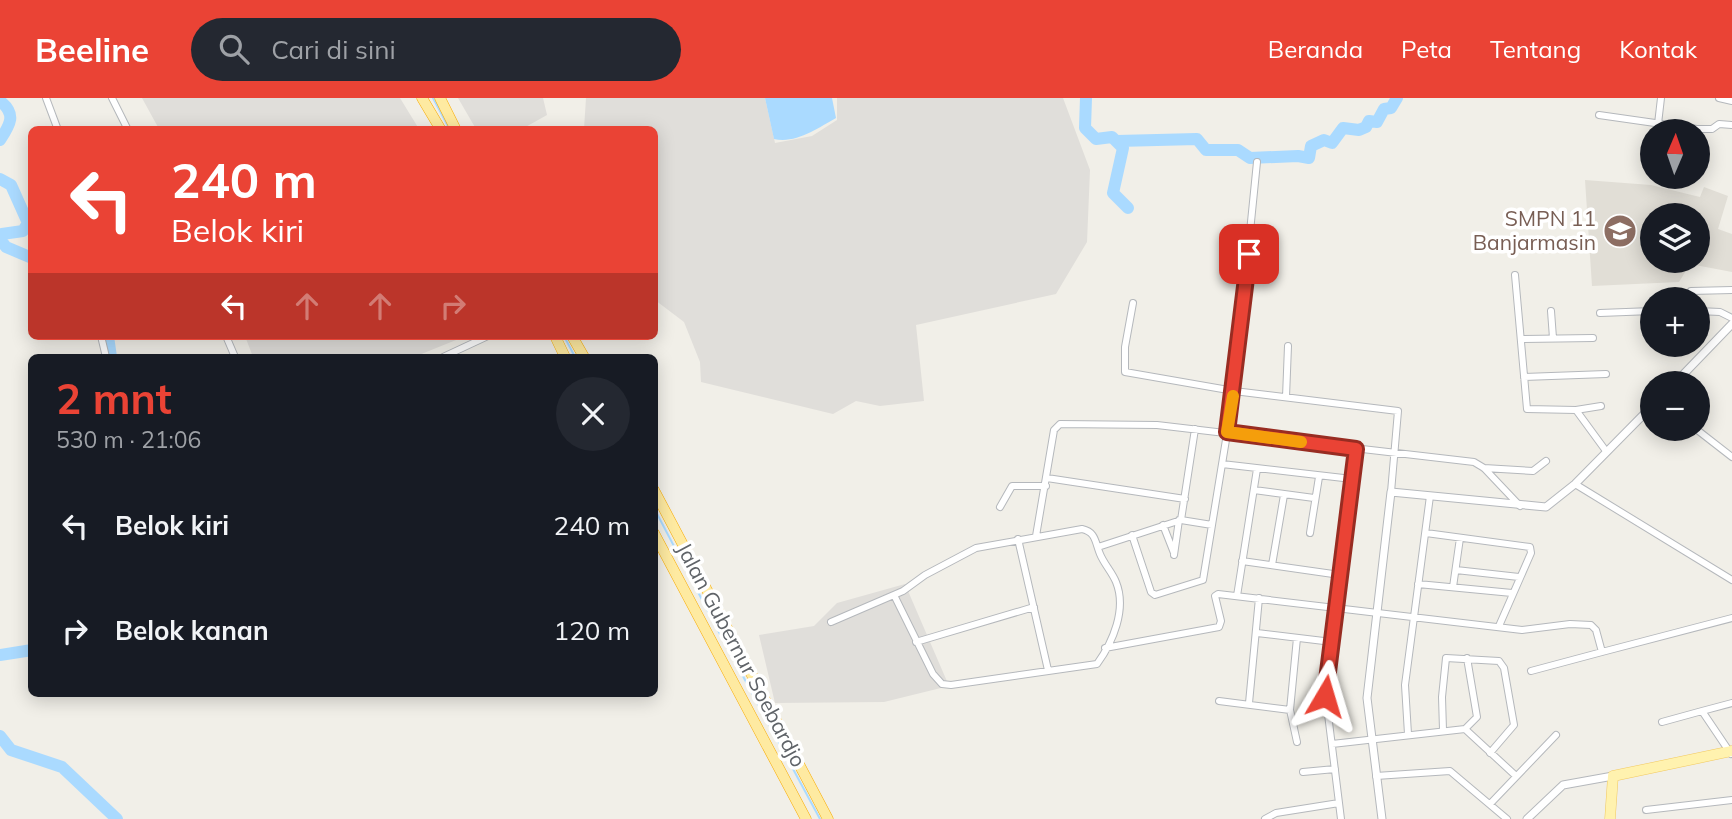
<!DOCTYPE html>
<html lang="id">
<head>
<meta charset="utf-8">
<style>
	body { margin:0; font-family:Mulish,sans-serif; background:#242831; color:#f1f3f6; height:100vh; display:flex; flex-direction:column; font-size:26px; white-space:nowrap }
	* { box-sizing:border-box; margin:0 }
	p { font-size:23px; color:#9ea1a6 }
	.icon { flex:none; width:38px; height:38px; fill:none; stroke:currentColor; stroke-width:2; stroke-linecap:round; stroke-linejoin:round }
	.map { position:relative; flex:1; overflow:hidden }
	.drawer { position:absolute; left:28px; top:256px; width:630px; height:343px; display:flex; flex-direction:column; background:#171b24; border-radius:10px; box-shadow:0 4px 18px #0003 }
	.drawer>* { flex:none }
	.top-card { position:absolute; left:28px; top:28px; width:630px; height:214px; border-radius:10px; box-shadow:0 4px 18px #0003; background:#ea4335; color:#fff; overflow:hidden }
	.needle { width:46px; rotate:2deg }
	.tools { position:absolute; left:1640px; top:21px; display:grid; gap:14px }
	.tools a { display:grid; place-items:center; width:70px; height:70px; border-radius:50%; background:#171b24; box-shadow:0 4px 18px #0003; font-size:35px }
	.pin { position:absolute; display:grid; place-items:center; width:60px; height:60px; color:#fff; margin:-30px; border-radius:14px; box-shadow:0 4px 10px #0006 }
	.me { position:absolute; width:77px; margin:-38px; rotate:7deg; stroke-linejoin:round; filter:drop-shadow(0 0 5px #0008) }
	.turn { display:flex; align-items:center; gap:24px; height:147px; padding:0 28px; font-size:32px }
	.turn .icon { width:91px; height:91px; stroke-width:2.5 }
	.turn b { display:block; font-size:49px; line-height:60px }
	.lanes { display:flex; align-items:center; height:66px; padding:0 28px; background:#0003; justify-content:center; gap:35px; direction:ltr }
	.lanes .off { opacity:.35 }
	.round { display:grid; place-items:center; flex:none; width:74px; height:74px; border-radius:37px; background:#242831 }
	.overview { display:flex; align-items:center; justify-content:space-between; height:119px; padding:0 28px }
	h1 { font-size:42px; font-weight:700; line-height:52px; color:#ea4335 }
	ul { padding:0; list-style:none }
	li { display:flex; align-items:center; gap:21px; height:105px; padding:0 28px }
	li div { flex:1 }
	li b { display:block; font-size:26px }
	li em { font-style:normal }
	header { display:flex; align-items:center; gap:42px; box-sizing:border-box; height:98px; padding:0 35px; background:#ea4335; color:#fff }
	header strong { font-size:33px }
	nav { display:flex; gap:38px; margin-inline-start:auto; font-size:24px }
	.search { width:490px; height:63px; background:#242831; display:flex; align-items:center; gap:18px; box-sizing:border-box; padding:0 24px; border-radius:38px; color:#9ea1a6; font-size:26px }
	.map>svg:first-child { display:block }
	.industrial { fill:#e0deda }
	.education { fill:#e1ded6; fill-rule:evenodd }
	.water { fill:#aadaff }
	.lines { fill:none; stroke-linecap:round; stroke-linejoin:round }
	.stream { stroke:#aadaff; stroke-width:2 }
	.river { stroke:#aadaff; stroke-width:12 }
	.minor-casing { stroke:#b5b8bc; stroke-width:8 }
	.tertiary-casing { stroke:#b5b8bc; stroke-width:9 }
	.primary-casing { stroke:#f2c960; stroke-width:11 }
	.trunk-casing { stroke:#f9ab00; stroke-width:11 }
	.minor { stroke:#fff; stroke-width:6 }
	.tertiary { stroke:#fff; stroke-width:7 }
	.primary { stroke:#fff2af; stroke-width:10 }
	.trunk { stroke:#feeaa1; stroke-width:10 }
	.route-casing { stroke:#982c22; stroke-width:18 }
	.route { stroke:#ea4335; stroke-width:12 }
	.slow { stroke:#f59e0b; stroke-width:12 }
	.labels { text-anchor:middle; stroke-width:7; stroke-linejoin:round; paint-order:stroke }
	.education-label { font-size:21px; fill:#785e54; stroke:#fff; text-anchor:end }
	.street-label { font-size:21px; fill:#5f6368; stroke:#fff }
</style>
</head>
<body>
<header>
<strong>Beeline</strong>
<div class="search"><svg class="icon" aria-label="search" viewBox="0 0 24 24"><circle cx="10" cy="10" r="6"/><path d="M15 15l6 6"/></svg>Cari di sini</div>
<nav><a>Beranda</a><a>Peta</a><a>Tentang</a><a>Kontak</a></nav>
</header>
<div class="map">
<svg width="1732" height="721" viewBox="0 0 1732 721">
	<rect width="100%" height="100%" fill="#f1efe8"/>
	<path class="industrial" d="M 142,0 L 400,0 L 419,31 L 159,31 Z
		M 458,0 L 543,0 L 547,17 L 522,31 L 476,31 Z
		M 586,0 L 765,0 L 775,45 L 812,38 L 837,22 L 837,0 L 1063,0 L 1090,72 L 1087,144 L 1056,196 L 916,227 L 924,303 L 880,308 L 856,303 L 833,316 L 701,284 L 700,264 L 684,224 L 655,202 L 654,32 L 584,31 Z
		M 245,238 L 466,238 L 414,259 L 253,259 Z
		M 905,486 L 949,588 L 884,604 L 775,605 L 759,537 L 814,528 L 837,505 Z"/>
	<path class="education" d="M 1585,82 L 1651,87 L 1700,99 L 1704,89 L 1728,98 L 1718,131 L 1732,136 L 1732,174 L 1690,166 L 1679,184 L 1592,188 ZM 1652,117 L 1698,117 L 1698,163 L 1652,163 Z"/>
	<path class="water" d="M 765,0 L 832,0 L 836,20 C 818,30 796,46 774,41 Z"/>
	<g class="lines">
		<path class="stream" d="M 433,0 L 450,32
			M 564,238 L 575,259
			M 654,410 L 720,536
			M 731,556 L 820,721"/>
		<path class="river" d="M 1086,0 L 1085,30 L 1096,41 L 1112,39 L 1123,50 L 1113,95 L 1128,110
			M 0,3 C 17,16 10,27 0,42
			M 1117,43 L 1197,41 L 1206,52 L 1238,52 L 1250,60 L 1298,58 L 1309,60 L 1311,48 L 1324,42 L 1332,45 L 1343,30 L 1359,32 L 1366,29 L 1369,23 L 1377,24 L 1384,11 L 1391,10 L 1397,0
			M 0,81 L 11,87 L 28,125 L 23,133 L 2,136 L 0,140
			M 0,141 L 6,149 L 32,160
			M 108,238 L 111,259
			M 0,557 L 32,552
			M 0,638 L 11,652 L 62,669 L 117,721"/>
		<defs>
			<path id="minor" d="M 46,0 L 58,32
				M 112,0 L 128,32
				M 1719,0 L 1732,3
				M 1599,17 L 1697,31 L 1712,31 L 1719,26 L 1732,27
				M 1658,26 L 1661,0
				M 1515,177 L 1527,311 L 1576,312 L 1606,353
				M 1691,193 L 1732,192
				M 1133,205 L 1125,249 L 1125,274 L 1234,293 L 1398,313 L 1391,394
				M 1551,213 L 1553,240
				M 1698,213 L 1720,214 L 1732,220
				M 1600,215 L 1652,213
				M 101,238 L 106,259
				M 226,238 L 235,259
				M 1523,241 L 1593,240
				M 443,259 L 488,238
				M 1524,279 L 1606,276
				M 1286,299 L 1288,248
				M 1576,312 L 1601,308
				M 1696,331 L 1732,359
				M 1222,366 L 1352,381
				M 1484,370 L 1533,373 L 1546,363
				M 1047,380 L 1185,401
				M 1575,386 L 1732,482
				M 1254,392 L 1314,400
				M 1000,409 L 1012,388 L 1046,388
				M 1181,422 L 1195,331
				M 1163,427 L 1174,455
				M 1310,435 L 1319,379
				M 1426,435 L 1530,449 L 1531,455 L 1499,528
				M 1132,437 L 1151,494 L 1155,497 L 1203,482 L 1212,427
				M 1036,438 L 1054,332 L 1060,326 L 1157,327 L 1474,364 L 1484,370 L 1520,408
				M 1018,441 L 1048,572
				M 1098,449 L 1181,422 L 1212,427 L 1234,293 L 1257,64
				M 1174,457 L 1179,422
				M 1242,463 L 1340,477
				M 1272,467 L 1284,397
				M 1456,472 L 1519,479
				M 1418,486 L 1512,495
				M 1453,489 L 1460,440
				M 1237,498 L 1257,371
				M 831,524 L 903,493 L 925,477 L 976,450 L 1082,431 C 1096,434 1095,444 1100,456 C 1104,466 1112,474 1116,484 C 1127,511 1113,544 1097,566 L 951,587 L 942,586 L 933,576 L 894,497
				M 1257,535 L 1332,544
				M 1297,540 L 1290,612 L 1297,644
				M 916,544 L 1034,509
				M 1105,550 L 1219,529 L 1221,523 L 1215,498 L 1218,496 L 1522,532 L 1570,526 L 1591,527 L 1596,532 L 1602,554 L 1732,520
				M 1531,573 L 1602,554
				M 1219,603 L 1290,612
				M 1249,605 L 1259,500
				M 1662,624 L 1702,613
				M 1465,631 L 1516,678
				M 1443,632 L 1442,599 L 1446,560 L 1499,563 L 1504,570 L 1514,627 L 1490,655
				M 1408,636 L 1405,587 L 1430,398
				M 1332,646 L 1465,631 L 1477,619 L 1467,560
				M 1731,656 L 1702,613 L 1732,605
				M 1303,674 L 1335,671
				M 1376,678 L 1450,673 L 1507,721
				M 1490,706 L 1556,637
				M 1646,712 L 1732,702
				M 1265,721 L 1276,715 L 1339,705
				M 1341,721 L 1325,592 L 1356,351"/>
			<path id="tertiary" d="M 1675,285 L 1732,226
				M 1382,721 L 1367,600 L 1391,394 L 1546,409 L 1575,386 L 1652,308
				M 1527,721 L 1563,687 L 1613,678"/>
			<path id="primary" d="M 1610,721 L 1613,678 L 1732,653"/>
			<path id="trunk" d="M 422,0 L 441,32
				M 440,0 L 456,32
				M 555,238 L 565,259
				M 572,238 L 584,259
				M 654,392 L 828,721
				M 654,435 L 806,721"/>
		</defs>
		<use href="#minor" class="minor-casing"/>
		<use href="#tertiary" class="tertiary-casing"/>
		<use href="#primary" class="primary-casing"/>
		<use href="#trunk" class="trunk-casing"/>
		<use href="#minor" class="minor"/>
		<use href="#tertiary" class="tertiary"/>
		<use href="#primary" class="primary"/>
		<use href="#trunk" class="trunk"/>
	</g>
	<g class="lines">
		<defs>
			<path id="route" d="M 1249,156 L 1227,334 L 1356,351 L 1325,598"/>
		</defs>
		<use href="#route" class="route-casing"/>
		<use href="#route" class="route"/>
		<path class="slow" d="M 1233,298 L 1227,334 L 1301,344"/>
	</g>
	<defs>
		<symbol id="school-disc" viewBox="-11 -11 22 22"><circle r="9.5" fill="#8d6e63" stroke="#fff"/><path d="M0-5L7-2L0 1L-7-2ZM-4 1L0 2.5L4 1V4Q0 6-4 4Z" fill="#fff"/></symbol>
	</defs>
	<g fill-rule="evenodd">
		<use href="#school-disc" x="1601" y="114" width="38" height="38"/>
	</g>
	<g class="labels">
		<g class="education-label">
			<text x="1596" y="128">SMPN 11<tspan x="1596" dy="24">Banjarmasin</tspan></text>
		</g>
		<g class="street-label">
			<text transform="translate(741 557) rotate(62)" y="7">Jalan Gubernur Soebardjo</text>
		</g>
	</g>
</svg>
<div class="tools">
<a><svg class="needle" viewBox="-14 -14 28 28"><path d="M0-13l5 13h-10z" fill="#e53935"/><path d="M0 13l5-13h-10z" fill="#9ea1a6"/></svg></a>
<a><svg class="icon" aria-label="layers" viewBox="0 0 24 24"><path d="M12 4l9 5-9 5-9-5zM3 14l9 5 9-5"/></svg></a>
<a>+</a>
<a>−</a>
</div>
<div class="pin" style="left:1249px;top:156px;background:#d93025"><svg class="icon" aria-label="arrive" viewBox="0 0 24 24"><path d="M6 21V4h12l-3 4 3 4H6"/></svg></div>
<svg class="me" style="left:1325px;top:598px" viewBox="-20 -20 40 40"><path d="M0-17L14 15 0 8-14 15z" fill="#ea4335" stroke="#fff" stroke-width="4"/></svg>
<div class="top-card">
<div class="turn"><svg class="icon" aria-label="left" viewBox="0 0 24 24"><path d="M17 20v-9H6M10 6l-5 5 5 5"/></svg><div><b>240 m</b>Belok kiri</div></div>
<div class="lanes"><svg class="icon" aria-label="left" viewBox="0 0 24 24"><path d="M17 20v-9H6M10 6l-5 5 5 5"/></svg><svg class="icon off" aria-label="ahead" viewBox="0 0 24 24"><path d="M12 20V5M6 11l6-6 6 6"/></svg><svg class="icon off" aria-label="ahead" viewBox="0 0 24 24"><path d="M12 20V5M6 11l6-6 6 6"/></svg><svg class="icon off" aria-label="right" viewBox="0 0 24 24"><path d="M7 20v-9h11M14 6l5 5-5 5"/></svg></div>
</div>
<section class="drawer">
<div class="overview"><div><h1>2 mnt</h1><p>530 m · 21:06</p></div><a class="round"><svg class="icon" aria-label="close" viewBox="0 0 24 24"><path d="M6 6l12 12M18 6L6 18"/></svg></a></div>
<ul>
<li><svg class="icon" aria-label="left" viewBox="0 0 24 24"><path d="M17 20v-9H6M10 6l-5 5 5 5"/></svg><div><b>Belok kiri</b></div><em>240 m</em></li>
<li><svg class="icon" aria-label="right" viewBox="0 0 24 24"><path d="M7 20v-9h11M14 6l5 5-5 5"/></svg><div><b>Belok kanan</b></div><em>120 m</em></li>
</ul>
</section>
</div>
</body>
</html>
